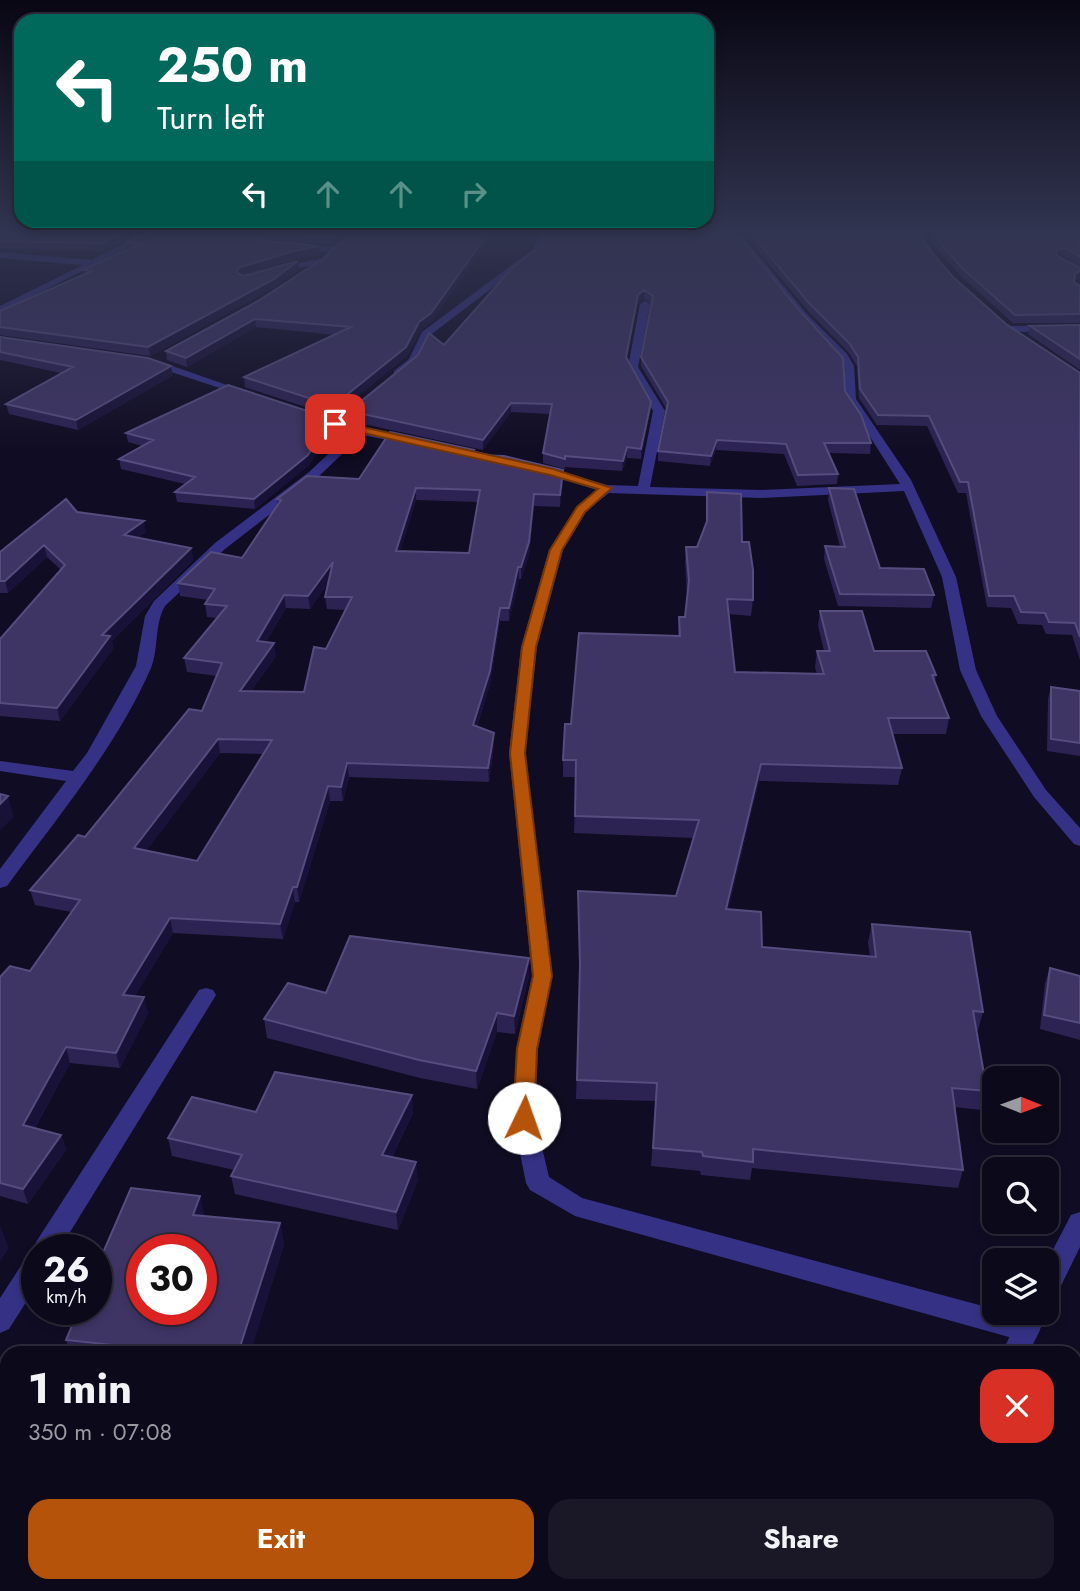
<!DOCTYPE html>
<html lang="en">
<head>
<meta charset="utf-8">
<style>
	body { margin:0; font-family:Jost,sans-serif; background:#1a1727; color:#f1f3f6; height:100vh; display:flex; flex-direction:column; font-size:26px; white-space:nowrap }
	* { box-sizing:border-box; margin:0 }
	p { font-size:23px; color:#9a9aa2 }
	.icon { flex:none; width:38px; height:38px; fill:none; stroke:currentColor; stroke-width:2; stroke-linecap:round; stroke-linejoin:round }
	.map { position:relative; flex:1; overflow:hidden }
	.sheet { position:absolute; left:0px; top:1346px; width:1082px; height:247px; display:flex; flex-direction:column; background:#0c091a; border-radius:21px 21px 0 0; box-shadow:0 4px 10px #0003,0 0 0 2px #2c2a39 }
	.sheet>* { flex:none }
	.hud { position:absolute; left:14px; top:14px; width:700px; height:214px; border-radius:21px; box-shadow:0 4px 10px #0003,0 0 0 2px #2c2a39; background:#00695c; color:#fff; overflow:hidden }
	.needle { width:46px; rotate:91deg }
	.controls { position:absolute; left:982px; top:1066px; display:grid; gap:14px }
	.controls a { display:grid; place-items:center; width:77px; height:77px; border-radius:14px; background:#0c091a; box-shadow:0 4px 10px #0003,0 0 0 2px #2c2a39; font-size:35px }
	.speed { position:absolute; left:21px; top:1234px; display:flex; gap:14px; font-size:35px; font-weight:700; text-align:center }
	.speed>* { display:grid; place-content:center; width:91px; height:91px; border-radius:50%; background:#0c091a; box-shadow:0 4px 10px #0003,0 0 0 2px #2c2a39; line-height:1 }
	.speed small { font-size:18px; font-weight:400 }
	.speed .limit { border:10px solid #d22; background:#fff; color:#111 }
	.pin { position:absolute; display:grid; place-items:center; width:60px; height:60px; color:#fff; margin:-30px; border-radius:14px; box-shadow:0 4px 10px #0006 }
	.me { position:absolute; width:77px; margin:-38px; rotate:3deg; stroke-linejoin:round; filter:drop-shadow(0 0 5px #0008) }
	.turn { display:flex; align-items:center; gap:24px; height:147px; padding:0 28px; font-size:32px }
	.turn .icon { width:91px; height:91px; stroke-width:2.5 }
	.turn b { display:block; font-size:49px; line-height:60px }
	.lanes { display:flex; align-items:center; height:66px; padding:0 28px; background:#0003; justify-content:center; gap:35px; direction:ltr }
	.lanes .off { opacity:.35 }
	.round { display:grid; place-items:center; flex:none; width:74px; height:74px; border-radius:21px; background:#1a1727 }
	.summary { display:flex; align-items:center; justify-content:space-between; height:119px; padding:0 28px }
	h1 { font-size:42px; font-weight:700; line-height:52px }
	.button { display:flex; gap:14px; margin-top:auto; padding:14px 28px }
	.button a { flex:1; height:80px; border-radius:21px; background:#b45309; color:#fff; font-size:28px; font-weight:700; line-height:80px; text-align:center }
	.button a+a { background:#1a1727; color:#f1f3f6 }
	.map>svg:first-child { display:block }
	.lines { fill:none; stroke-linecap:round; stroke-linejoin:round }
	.service { fill:#353286; fill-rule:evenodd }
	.minor { fill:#353286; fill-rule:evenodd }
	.tertiary { fill:#353286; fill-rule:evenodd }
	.wall { fill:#2c2353; fill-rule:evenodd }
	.shaded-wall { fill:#191238 }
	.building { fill:#3e3565; stroke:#554d7e; stroke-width:2; fill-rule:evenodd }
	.route { fill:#b45309; stroke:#753606; stroke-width:2 }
</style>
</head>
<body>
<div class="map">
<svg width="1080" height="1591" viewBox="0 0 1080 1591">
	<rect width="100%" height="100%" fill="#100c23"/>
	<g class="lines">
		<path class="service" d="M 295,244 L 333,247 L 337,250 L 333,253 L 292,248 Z
			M 320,259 L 323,264 L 278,271 L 274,268 Z"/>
		<path class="minor" d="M 154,229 L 164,229 L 0,313 L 0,306 L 83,265 L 0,258 L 0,252 L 91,260 Z
			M 543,229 L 551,229 L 539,252 L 429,336 L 417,362 L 402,375 L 394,375 L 394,371 L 409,359 L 422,332 L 533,249 Z
			M 729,229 L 737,229 L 806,313 L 847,354 L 854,366 L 856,399 L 911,480 L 956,577 L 976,670 L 997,716 L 1046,790 L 1080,828 L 1080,846 L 1074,844 L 1034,797 L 981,716 L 960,670 L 942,577 L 904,491 L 761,498 L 609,493 L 586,511 L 563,550 L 537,647 L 525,753 L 552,976 L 538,1049 L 535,1118 L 549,1177 L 582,1198 L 994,1309 L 994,1312 L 1007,1312 L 1036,1322 L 1040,1330 L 1036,1338 L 1027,1342 L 575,1216 L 530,1190 L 526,1183 L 513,1118 L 516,1049 L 532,976 L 509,753 L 521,647 L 549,550 L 577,506 L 597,490 L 536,470 L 542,466 L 607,485 L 638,486 L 653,411 L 628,367 L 640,304 L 645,301 L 650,304 L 638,367 L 665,411 L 650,487 L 761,490 L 900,484 L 846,399 L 844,366 L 839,358 L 800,317 Z
			M 920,229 L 928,229 L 926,241 L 944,267 L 938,267 L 918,241 Z
			M 1080,325 L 1080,331 L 1009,332 L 1004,329 L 1009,326 Z
			M 147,360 L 155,360 L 253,394 L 244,396 L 147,364 Z
			M 306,413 L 415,441 L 409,444 L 362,435 L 317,478 L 225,549 L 165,606 C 154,625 159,648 151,668 C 117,746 57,818 7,886 L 0,888 L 0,869 L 66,781 L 0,771 L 0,761 L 73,771 L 87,753 L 136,666 L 145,616 L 154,601 L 215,543 L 309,472 L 352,432 L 306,417 Z
			M 206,988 L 213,990 L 216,995 L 213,1000 L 59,1250 L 37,1250 L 37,1285 L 9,1329 L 0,1333 L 0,1298 L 28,1255 L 34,1253 L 36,1242 L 199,990 Z"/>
		<path class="tertiary" d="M 1080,1212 L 1080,1247 L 1055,1298 L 1046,1301 L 1046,1263 L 1071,1215 Z
			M 1046,1309 L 1048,1312 L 1029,1353 L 1002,1353 L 1021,1312 L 1046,1312 Z
			M 876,1586 L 907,1586 L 905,1591 L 874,1591 Z"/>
	</g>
	<path class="wall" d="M 0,229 L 148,229 L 104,251 L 0,249 Z
		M 152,229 L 486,229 L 484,231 L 489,240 L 432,321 L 420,331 L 407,356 L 333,416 L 245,387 L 244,377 L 335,335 L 256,327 L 187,367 L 167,360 L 166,351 L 258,301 L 324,258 L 345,238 L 343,235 L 332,244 L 251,238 L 319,246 L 320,254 L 295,258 L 242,276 L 244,276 L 299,269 L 275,287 L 150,356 L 0,335 L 0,311 L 84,274 L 83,270 L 127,250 L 126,243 Z
		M 550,229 L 845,391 L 871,443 L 870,454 L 829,453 L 838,474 L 837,484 L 797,486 L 784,454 L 716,450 L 710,466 L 658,461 L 658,451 L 667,410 L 641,366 L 641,357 L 651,304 L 644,299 L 637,304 L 627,359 L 651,402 L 650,411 L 641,459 L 627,458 L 622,471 L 565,467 L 565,469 L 543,463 L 543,453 L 550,414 L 511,412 L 483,450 L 350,421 L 349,411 L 444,345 L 541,246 Z
		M 740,229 L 919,229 L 918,237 L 953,277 L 1006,324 L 1080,373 L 1080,660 L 1072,635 L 1046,634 L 1042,625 L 1018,624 L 1011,608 L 987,607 L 966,493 L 958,493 L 927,426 L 877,425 L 859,398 L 857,366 L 849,353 L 808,311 Z
		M 930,229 L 1080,229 L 1080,266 L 1064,256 L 1059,257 L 1080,277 L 1074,282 L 1080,286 L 1080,323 L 1013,323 L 962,277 L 929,240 Z
		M 1080,325 L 1080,370 L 1028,334 L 1030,326 Z
		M 0,337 L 173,375 L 78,430 L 9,414 L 6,404 L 61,373 L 0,360 Z
		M 332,419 L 333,428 L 309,465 L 255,509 L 177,502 L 175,492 L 185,484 L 121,469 L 119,459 L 142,446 L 128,442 L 126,433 Z
		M 474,455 L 563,482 L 560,507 L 534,506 L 529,555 L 521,579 L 519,579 L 509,621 L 500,621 L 490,684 L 477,727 L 494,747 L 489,782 L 349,777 L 343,801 L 330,801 L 299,902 L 295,902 L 283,939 L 173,933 L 135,996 L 148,1013 L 120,1068 L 70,1063 L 35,1128 L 61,1135 L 66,1150 L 28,1204 L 0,1196 L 0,977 L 30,971 L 71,912 L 35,905 L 30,890 L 85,837 L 202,711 L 217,676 L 187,672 L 184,658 L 217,618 L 207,617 L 205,604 L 208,600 L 180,596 L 178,583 L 242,558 L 277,505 L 277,499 L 359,479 ZM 416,500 L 478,502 L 469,553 L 400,551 ZM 328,583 L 325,597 L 327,609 L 345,610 L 304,692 L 251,691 L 276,656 L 266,642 L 286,608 L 310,609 ZM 220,753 L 264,754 L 197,861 L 146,851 Z
		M 829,488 L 880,568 L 934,595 L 931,608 L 838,606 L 824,559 L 825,546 L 840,547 L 828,500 Z
		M 707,492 L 742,542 L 753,600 L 751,616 L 729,614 L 735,672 L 817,674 L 815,667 L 817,651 L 824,651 L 818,626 L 820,611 L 874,651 L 936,675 L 935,683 L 949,718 L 946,734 L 892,734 L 902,768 L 898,785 L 759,781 L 728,910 L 762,947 L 870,957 L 868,942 L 872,924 L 983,1012 L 978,1030 L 976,1030 L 987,1091 L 982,1110 L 954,1107 L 963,1170 L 958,1188 L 752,1168 L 750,1180 L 701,1175 L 700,1171 L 651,1166 L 656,1101 L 576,1099 L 580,981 L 578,891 L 676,896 L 694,838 L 574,833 L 576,777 L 563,777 L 563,760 L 571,724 L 678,636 L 679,617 L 685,617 L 687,594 L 685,562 L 686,547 L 697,547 L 706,524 Z
		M 77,512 L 146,532 L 138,538 L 191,548 L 193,560 L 112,641 L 113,649 L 60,721 L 0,716 L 0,639 L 61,570 L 47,557 L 8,593 L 0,593 L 0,552 Z
		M 1051,687 L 1080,691 L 1080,756 L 1047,751 L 1048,699 Z
		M 1050,968 L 1080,976 L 1080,1040 L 1040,1029 L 1045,983 Z
		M 529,976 L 515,1034 L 497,1032 L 477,1089 L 420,1078 L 267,1038 L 264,1019 L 326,993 Z
		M 256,1112 L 413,1113 L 392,1157 L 418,1180 L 398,1230 L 235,1194 L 231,1176 L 234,1170 L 172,1156 L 168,1138 Z
		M 205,1216 L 280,1223 L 284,1245 L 250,1353 L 70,1353 L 66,1340 Z
		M 0,1417 L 7,1417 L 7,1452 L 0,1452 Z
		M 291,1586 L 555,1586 L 555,1591 L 293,1591 Z"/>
	<path class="shaded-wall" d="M 131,229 L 148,229 L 104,251 L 102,243 Z
		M 341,229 L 343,229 L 343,235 L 332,244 L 331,237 Z
		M 489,232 L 489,240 L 432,321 L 420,331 L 407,356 L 333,416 L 333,406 L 419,322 Z
		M 319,246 L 320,254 L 295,258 L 239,276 L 237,273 L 238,268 L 294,251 Z
		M 1066,248 L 1064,256 L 1054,258 L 1056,250 Z
		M 298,261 L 299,269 L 275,287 L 150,356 L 148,347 Z
		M 1080,271 L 1080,277 L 1073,283 L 1075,274 Z
		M 644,290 L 644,299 L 637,304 L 625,367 L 626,357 L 638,295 Z
		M 255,319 L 256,327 L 187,367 L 186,358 Z
		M 171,366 L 173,375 L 78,430 L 76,420 Z
		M 651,402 L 650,411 L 641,459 L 641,449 Z
		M 511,403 L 511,412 L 483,450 L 483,440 Z
		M 332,419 L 333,428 L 309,465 L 255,509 L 254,499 Z
		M 717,440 L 716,450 L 710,466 L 711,456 Z
		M 627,447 L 627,458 L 622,471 L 623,461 Z
		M 563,470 L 563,482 L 560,507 L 560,495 Z
		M 416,488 L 416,500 L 397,563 L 396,551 Z
		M 534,494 L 534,506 L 529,555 L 521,579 L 521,567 Z
		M 144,521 L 146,532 L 126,547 L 124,535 Z
		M 44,545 L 47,557 L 8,593 L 5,581 Z
		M 191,548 L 193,560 L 112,641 L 113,649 L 60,721 L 57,708 L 102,635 Z
		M 333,562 L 334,574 L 310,609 L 308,596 Z
		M 518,567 L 519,579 L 509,621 L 509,608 Z
		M 284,595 L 286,608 L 259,654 L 257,641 Z
		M 500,608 L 500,621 L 490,684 L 473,739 L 473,725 Z
		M 274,643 L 276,656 L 242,704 L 240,691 Z
		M 494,733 L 494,747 L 489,782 L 488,768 Z
		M 218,739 L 220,753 L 137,863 L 134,848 Z
		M 347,763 L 349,777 L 343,801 L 341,787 Z
		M 761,764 L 759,781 L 724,927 L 726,909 Z
		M 328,786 L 330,801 L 299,902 L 297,887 Z
		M 8,796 L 14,817 L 0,830 L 0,804 Z
		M 293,887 L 295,902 L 283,939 L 280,924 Z
		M 170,918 L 173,933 L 127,1010 L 123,995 Z
		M 529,958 L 529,976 L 515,1034 L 514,1016 Z
		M 144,997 L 148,1013 L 120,1068 L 116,1053 Z
		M 497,1013 L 497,1032 L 477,1089 L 476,1071 Z
		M 66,1047 L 70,1063 L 28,1140 L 23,1125 Z
		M 412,1095 L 413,1113 L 384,1173 L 382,1155 Z
		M 61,1135 L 66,1150 L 28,1204 L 23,1189 Z
		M 416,1162 L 418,1180 L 398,1230 L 396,1212 Z
		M 200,1196 L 205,1218 L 193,1215 Z
		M 280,1223 L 284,1245 L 250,1353 L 238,1353 Z
		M 0,1226 L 9,1248 L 0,1262 Z"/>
	<path class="building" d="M 0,229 L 131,229 L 102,243 L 0,241 Z
		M 152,229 L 341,229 L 331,237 L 250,231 L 246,236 L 249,239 L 319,246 L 294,251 L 238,268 L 237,273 L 244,276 L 298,261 L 274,279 L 148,347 L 0,327 L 0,311 L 92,271 L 83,270 L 142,243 L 126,243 Z
		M 343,229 L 479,229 L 478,231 L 489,232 L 431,313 L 419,322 L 406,347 L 333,406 L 244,377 L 351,327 L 255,319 L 186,358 L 166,351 L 258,301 L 324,258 L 347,236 Z
		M 550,229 L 733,229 L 799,310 L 843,358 L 845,391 L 861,415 L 871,443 L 824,443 L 838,474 L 798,475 L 786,444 L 717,440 L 711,456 L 658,451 L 668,402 L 641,357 L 653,296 L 644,290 L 638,295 L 626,357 L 651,402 L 641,449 L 627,447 L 623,461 L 565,456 L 565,459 L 543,453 L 552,404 L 511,403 L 483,440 L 349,411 L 418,355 L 429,333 L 444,345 L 513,267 L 541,246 Z
		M 747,229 L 919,229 L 918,237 L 953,277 L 1006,324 L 1080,373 L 1080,637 L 1075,623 L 1049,622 L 1045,613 L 1021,612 L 1014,596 L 989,596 L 968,482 L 960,482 L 929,416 L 878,415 L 860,389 L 858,357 L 850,344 L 809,303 Z
		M 930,229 L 1080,229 L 1080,257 L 1066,248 L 1056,250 L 1057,256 L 1080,268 L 1080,271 L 1075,274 L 1074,282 L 1080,286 L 1080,314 L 1015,315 L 963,269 L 930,232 Z
		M 1080,325 L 1080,359 L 1030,326 Z
		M 0,337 L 148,358 L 171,366 L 76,420 L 6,404 L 73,367 L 0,352 Z
		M 228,385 L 332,419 L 308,455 L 254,499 L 175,492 L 195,477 L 119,459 L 153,440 L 126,433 Z
		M 390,432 L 474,450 L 470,455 L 504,456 L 563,470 L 560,495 L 534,494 L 529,542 L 521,567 L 518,567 L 509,608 L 500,608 L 490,671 L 473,725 L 494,733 L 488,768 L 347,763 L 341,787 L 328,786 L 297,887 L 293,887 L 280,924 L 170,918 L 123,995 L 144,997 L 116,1053 L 66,1047 L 23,1125 L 61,1135 L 23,1189 L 0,1183 L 0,977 L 10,966 L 30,971 L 80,900 L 30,890 L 78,835 L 85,837 L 189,709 L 202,711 L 222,663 L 184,658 L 227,606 L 205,604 L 215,589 L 178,583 L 211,552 L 242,558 L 281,500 L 277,499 L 307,476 L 359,479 ZM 416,488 L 480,490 L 469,553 L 396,551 ZM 333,562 L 325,597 L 352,597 L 326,649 L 314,647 L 304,692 L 240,691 L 274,643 L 257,641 L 284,595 L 308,596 ZM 218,739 L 272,740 L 197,861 L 134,848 Z
		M 829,488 L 854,489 L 880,568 L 924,569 L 934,595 L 840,594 L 825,546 L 845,547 Z
		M 707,492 L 741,494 L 742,542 L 749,542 L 753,570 L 753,600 L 727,599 L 735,672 L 824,674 L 817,651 L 830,651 L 820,611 L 862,611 L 874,651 L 926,651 L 936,675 L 932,675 L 949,718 L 888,718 L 902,768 L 761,764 L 726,909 L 761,912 L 762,947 L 876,957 L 872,924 L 970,932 L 983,1012 L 973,1011 L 987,1091 L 952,1088 L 963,1170 L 753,1149 L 753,1162 L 703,1156 L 702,1152 L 653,1148 L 657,1083 L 577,1080 L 580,965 L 578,891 L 676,896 L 699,820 L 575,816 L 576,760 L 563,760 L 565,724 L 571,724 L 579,633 L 680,636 L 679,617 L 685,617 L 689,580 L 686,547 L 697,547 L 707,521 Z
		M 66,499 L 77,512 L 144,521 L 124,535 L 191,548 L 102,635 L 110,636 L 57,708 L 0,703 L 0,639 L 65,565 L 44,545 L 5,581 L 0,581 L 0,552 Z
		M 1051,687 L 1080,691 L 1080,743 L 1051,739 Z
		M 0,794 L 8,796 L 0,804 Z
		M 350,936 L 529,958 L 514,1016 L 497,1013 L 476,1071 L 419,1060 L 264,1019 L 288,983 L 326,993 Z
		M 1050,968 L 1080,976 L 1080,1023 L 1044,1015 Z
		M 275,1072 L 412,1095 L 382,1155 L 416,1162 L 396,1212 L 231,1176 L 242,1155 L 168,1138 L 192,1097 L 256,1112 Z
		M 131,1188 L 200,1196 L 193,1215 L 280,1223 L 238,1353 L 210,1353 L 143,1345 L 141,1348 L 66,1340 L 79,1309 L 96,1309 L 96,1269 ZM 142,1250 L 201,1250 L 201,1309 L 142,1309 Z
		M 0,1417 L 7,1417 L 7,1445 L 0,1445 Z
		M 367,1586 L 553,1586 L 552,1591 L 377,1591 L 378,1587 Z
		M 612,1586 L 649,1586 L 648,1591 L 610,1591 Z"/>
	<linearGradient id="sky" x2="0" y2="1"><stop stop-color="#090713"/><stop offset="0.51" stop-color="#313450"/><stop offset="1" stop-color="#313450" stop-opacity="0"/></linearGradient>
	<rect width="1080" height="452" fill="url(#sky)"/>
	<path class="route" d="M 335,421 L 553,469 L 612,488 L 585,512 L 562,550 L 536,647 L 525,753 L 552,976 L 537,1049 L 534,1118 L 531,1124 L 524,1126 L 516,1124 L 513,1118 L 517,1049 L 533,976 L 510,753 L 522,647 L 550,550 L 577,507 L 598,489 L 550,475 L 332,426 L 332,422 Z"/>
</svg>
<div class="controls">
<a><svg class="needle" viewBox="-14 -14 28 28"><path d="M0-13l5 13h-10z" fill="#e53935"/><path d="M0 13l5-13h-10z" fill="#9a9aa2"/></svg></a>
<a><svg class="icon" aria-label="search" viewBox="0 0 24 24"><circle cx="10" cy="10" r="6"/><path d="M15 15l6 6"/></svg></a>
<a><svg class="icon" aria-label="layers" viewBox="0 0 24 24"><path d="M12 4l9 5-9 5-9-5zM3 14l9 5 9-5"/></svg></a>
</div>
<div class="speed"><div>26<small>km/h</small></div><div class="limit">30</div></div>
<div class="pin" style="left:335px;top:424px;background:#d93025"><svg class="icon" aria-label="arrive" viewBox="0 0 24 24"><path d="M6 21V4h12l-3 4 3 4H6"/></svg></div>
<svg class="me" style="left:524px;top:1118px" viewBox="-20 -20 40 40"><circle r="19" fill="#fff"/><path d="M0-13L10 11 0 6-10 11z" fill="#b45309"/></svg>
<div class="hud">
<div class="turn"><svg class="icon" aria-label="left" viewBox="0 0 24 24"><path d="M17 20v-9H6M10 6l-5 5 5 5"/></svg><div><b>250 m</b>Turn left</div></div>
<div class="lanes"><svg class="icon" aria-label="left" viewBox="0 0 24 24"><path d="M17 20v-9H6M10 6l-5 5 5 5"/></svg><svg class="icon off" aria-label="ahead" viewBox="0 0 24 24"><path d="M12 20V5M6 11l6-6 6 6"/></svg><svg class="icon off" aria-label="ahead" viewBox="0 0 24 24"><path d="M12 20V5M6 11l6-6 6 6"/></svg><svg class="icon off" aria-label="right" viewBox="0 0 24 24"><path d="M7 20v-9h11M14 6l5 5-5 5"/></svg></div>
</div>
<section class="sheet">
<div class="summary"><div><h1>1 min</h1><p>350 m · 07:08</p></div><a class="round" style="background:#d93025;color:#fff"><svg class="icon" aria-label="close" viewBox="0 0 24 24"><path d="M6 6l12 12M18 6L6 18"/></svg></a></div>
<div class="button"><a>Exit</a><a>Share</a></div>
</section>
</div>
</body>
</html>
